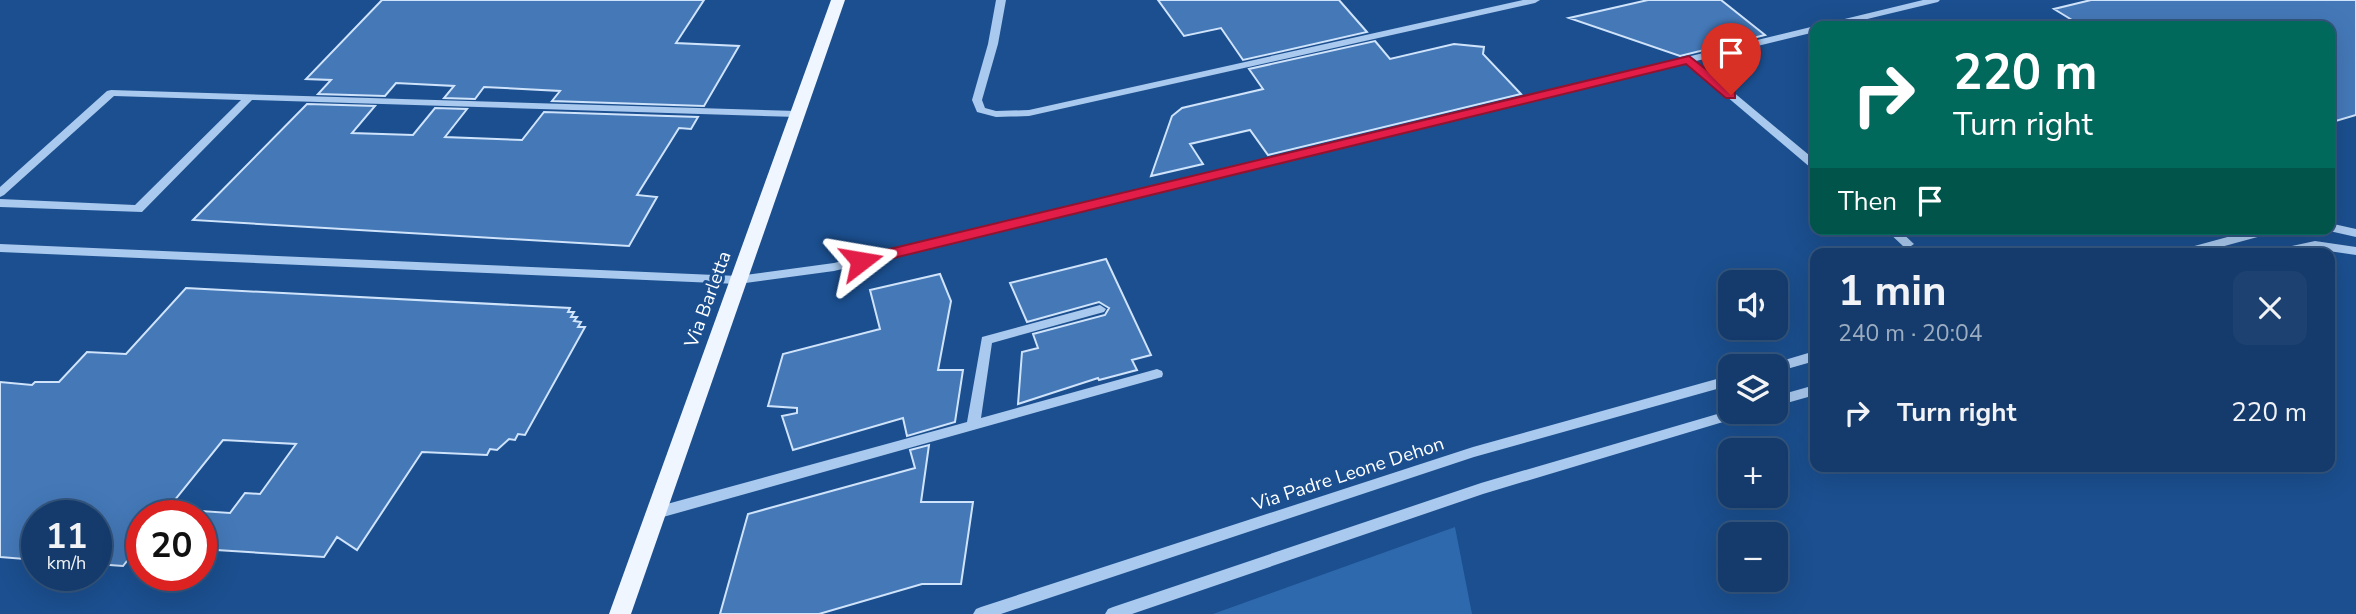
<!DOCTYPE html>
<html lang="en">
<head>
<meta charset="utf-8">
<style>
	body { margin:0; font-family:"Nunito Sans",sans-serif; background:#1d4271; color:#f1f3f6; height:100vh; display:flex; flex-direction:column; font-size:26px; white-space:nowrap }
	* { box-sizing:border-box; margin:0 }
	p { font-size:23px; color:#9dadc1 }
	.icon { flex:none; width:38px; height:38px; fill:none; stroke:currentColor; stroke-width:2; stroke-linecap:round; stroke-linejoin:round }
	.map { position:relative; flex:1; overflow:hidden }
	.drawer { position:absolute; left:1810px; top:248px; width:525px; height:224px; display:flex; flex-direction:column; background:#143b6b; border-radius:14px; box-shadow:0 7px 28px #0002,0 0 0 2px #33557e }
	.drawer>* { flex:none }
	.guide { position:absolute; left:1810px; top:21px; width:525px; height:214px; border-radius:14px; box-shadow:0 7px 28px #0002,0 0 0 2px #33557e; background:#00695c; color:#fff; overflow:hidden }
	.tools { position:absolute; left:1718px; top:270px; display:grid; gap:14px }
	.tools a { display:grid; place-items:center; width:70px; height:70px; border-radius:14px; background:#143b6b; box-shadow:0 7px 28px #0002,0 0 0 2px #33557e; font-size:35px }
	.speed { position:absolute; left:21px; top:500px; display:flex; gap:14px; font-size:35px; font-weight:700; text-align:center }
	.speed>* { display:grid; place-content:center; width:91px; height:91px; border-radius:50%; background:#143b6b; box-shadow:0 7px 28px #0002,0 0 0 2px #33557e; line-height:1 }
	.speed small { font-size:18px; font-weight:400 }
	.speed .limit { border:10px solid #d22; background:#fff; color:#111 }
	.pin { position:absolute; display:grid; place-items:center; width:60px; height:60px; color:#fff; margin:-72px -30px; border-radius:50% 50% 50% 0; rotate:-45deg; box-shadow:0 0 7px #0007 }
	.pin .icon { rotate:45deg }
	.me { position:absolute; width:77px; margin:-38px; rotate:76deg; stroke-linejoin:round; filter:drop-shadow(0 0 5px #0008) }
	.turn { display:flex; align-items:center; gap:24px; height:147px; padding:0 28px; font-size:32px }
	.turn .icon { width:91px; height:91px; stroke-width:2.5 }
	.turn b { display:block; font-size:49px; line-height:60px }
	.then { display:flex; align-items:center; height:66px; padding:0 28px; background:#0003; gap:14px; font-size:26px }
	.round { display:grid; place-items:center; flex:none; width:74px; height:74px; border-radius:14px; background:#1d4271 }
	.headline { display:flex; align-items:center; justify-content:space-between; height:119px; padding:0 28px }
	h1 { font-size:42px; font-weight:700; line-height:52px }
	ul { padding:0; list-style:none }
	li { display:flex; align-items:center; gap:21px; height:91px; padding:0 28px }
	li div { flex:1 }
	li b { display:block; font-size:26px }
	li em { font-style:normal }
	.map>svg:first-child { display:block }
	.green { fill:#2e69ad }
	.building { fill:#4478b7; stroke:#cfe3fa; stroke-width:2 }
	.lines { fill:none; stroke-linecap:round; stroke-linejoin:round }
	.minor { fill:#a9c9ee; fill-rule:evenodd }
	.major { fill:#f0f6ff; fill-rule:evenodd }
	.route { fill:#e11d48; stroke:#92132f; stroke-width:2 }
	.labels { text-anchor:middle; stroke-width:6; stroke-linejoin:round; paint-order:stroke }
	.street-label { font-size:19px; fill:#fff; stroke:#1b4f8f }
</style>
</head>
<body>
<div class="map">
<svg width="2356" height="614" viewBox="0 0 2356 614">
	<rect width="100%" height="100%" fill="#1b4f8f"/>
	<path class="green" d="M 1455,527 L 1472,614 L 1213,614 Z"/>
	<path class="building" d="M 382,0 L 704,0 L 676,43 L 739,46 L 704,106 L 552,101 L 560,91 L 484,87 L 475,99 L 444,98 L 454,86 L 396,83 L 385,96 L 318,94 L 331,80 L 306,79 Z
		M 1158,0 L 1339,0 L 1367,32 L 1243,60 L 1221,28 L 1184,36 Z
		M 1648,0 L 1721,0 L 1765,35 L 1680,56 L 1569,18 Z
		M 2091,0 L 2356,0 L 2356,115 L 2329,123 L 2329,26 L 2082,26 L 2054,9 Z
		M 1375,41 L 1390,59 L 1454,44 L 1484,47 L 1483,54 L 1521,94 L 1268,155 L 1250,130 L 1190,144 L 1203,164 L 1151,176 L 1172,116 L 1182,108 L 1263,89 L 1249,69 Z
		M 307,104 L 375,106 L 352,133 L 413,135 L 435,108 L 467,109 L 445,137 L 522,140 L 544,112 L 698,117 L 691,129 L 679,128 L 637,195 L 657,197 L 629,246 L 193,220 Z
		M 1106,259 L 1151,355 L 1132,360 L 1137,370 L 1099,380 L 1098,378 L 1018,404 L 1022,352 L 1038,348 L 1033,334 L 1105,315 L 1109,308 L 1099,302 L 1027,322 L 1010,283 Z
		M 940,274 L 951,301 L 938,370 L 963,370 L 955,422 L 907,436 L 903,418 L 793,450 L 782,416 L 797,413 L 797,408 L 768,406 L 783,354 L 880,329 L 870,290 Z
		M 186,288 L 570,308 L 568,312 L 574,312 L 571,317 L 577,317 L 574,321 L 581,322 L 578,327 L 585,327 L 525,435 L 518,434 L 515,440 L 509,439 L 497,450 L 490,449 L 487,455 L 422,452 L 357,550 L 337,537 L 324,557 L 201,549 L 201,511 L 230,513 L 245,493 L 260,494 L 296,444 L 223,440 L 162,516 L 142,516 L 142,542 L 123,566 L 96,564 L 96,516 L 37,516 L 37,560 L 0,557 L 0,382 L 32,385 L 35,382 L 59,382 L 87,352 L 126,354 Z
		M 929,445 L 921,502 L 973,502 L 961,584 L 922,584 L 819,614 L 720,614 L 748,514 L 915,468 L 910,450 Z"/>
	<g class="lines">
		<path class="minor" d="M 996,0 L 1006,0 L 998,44 L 982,100 L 985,108 L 996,111 L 1029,110 L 1523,0 L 1540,0 L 1535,3 L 1029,116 L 996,117 L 977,112 L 972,100 L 988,44 Z
			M 1923,0 L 1940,0 L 1938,2 L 1838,26 L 1822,26 L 1824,24 Z
			M 1815,26 L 1815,32 L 1696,61 L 1815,160 L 1815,169 L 1811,168 L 1687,63 L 834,271 L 738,284 L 0,252 L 0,244 L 738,276 L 834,263 Z
			M 111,90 L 797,111 L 802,114 L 797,117 L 252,100 L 142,212 L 0,207 L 0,199 L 135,205 L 241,100 L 114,96 L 4,195 L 0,197 L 0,187 L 107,91 Z
			M 2329,223 L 2356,229 L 2356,237 L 2325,230 L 2329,229 Z
			M 1885,229 L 1898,229 L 1914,244 L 1908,248 L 1904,247 Z
			M 2257,229 L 2278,229 L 2276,232 L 2195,254 L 2174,254 L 2176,251 Z
			M 2315,241 L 2356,247 L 2356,255 L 2315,249 L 2293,254 L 2268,254 L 2274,250 Z
			M 1100,305 L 1106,309 L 1104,312 L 992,343 L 981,418 L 1157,369 L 1162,371 L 1163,374 L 1162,377 L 656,519 L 651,517 L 649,513 L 651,509 L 656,507 L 967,422 L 982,337 Z
			M 1815,351 L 1815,361 L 1776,372 L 1776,366 L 1770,366 L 1771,364 Z
			M 1731,375 L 1731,385 L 1474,457 L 1001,614 L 973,614 L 976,609 L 981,607 L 1473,447 Z
			M 1815,385 L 1815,395 L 1776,406 L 1776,396 Z
			M 1731,410 L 1731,411 L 1749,411 L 1748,415 L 1743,416 L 1483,494 L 1132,614 L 1105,614 L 1108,609 L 1113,607 L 1481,483 Z"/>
		<path class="major" d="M 831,0 L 845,0 L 631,614 L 609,614 Z"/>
	</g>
	<path class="route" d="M 1689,56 L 1735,92 L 1735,98 L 1726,98 L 1686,64 L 861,266 L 853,261 L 861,256 Z"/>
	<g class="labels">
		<g class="street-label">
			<text transform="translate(707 299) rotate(-70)" y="7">Via Barletta</text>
			<text transform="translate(1348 473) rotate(-18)" y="7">Via Padre Leone Dehon</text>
		</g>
	</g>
</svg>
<div class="tools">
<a><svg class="icon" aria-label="sound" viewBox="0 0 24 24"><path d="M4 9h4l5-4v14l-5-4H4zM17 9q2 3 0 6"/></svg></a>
<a><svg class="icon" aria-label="layers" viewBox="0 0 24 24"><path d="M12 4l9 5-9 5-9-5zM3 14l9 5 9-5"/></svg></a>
<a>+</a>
<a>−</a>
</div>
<div class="speed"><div>11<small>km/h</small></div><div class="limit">20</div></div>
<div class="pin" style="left:1731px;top:95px;background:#d93025"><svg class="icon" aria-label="arrive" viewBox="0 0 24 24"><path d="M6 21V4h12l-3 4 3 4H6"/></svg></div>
<svg class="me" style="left:861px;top:261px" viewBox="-20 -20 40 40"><path d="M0-17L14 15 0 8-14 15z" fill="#e11d48" stroke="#fff" stroke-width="4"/></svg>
<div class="guide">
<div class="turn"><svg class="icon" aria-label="right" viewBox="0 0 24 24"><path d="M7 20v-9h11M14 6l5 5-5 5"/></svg><div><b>220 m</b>Turn right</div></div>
<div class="then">Then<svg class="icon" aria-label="arrive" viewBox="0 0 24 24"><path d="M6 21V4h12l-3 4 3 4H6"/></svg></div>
</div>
<section class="drawer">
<div class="headline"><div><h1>1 min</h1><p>240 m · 20:04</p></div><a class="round"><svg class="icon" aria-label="close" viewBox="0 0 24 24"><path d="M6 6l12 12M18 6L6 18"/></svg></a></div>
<ul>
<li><svg class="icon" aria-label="right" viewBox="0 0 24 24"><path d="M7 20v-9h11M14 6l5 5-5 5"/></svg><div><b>Turn right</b></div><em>220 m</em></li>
</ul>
</section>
</div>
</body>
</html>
